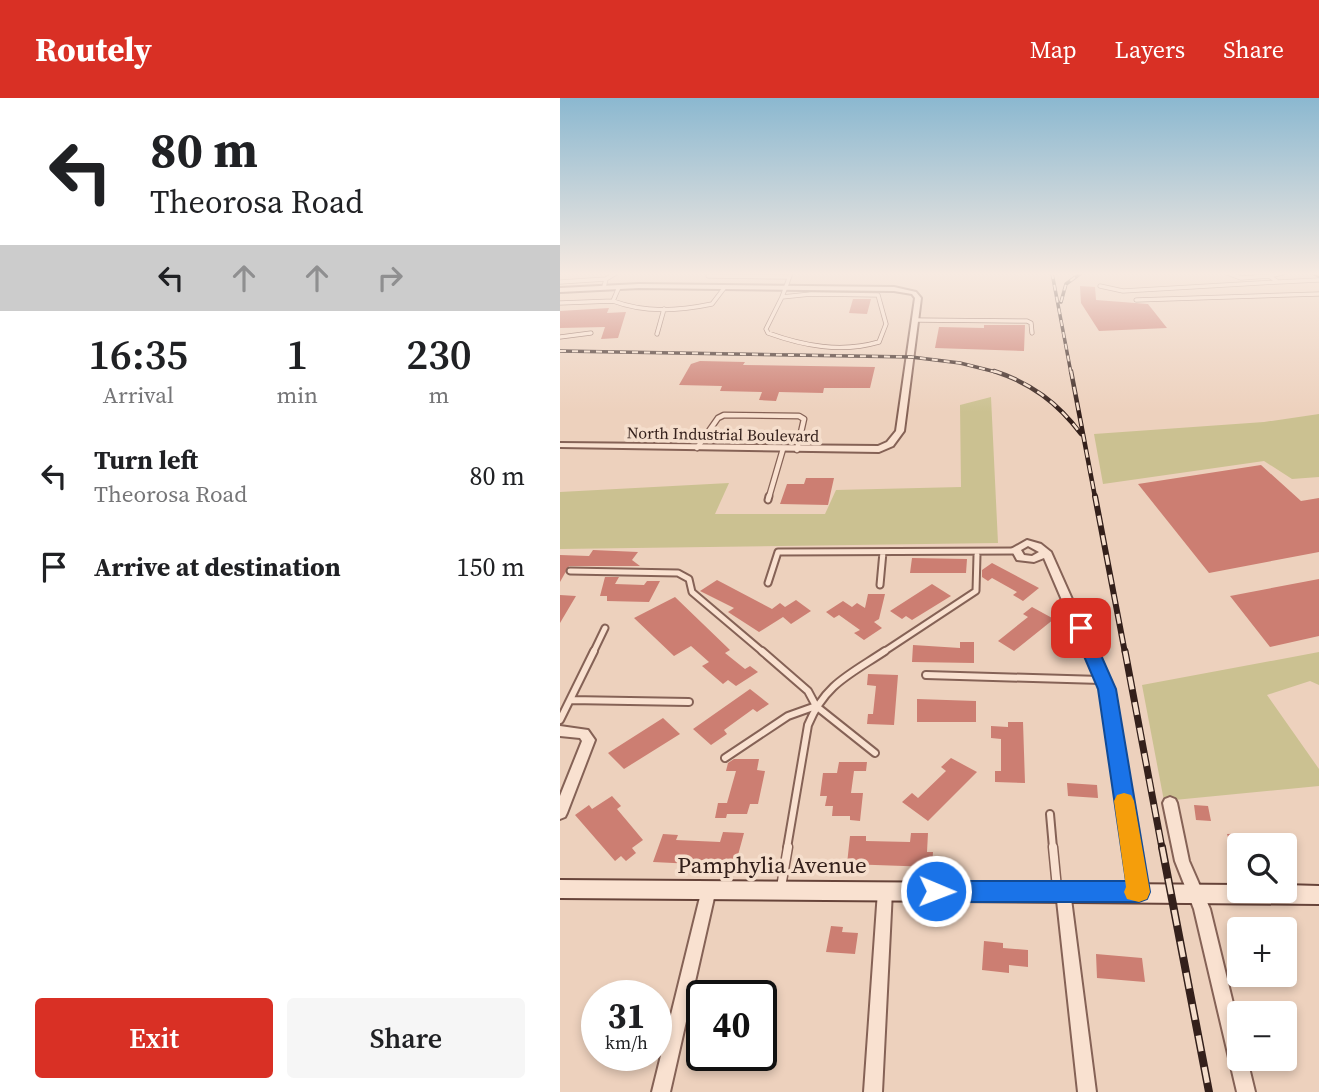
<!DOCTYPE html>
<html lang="en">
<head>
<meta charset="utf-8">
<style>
	body { margin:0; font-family:"Source Serif 4",serif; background:#f6f6f6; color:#202124; height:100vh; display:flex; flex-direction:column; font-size:26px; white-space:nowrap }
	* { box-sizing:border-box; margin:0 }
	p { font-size:23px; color:#757577 }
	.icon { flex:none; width:38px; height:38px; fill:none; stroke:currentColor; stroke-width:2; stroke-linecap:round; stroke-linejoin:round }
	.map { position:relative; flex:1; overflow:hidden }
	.details { display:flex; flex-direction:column; background:#fff; width:560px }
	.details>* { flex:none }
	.banner { background:#fff; color:#202124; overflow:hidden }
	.fabs { position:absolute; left:667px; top:735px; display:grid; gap:14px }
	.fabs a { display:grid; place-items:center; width:70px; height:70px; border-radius:7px; background:#fff; box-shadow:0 4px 10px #0003; font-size:35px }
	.speed { position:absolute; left:21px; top:882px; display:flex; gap:14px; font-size:35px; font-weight:700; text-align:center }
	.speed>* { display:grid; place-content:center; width:91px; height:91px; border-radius:50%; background:#fff; box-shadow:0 4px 10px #0003; line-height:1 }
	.speed small { font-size:18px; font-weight:400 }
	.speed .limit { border:4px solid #111; border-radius:10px; background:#fff; color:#111 }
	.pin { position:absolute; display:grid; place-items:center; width:60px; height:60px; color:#fff; margin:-30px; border-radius:14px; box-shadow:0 4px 10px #0006 }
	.me { position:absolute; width:77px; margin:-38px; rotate:91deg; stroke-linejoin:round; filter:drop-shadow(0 0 5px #0008) }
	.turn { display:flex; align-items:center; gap:24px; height:147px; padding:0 35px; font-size:32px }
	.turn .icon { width:91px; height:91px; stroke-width:2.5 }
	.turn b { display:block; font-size:49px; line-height:60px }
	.lanes { display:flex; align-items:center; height:66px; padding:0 35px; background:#0003; justify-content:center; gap:35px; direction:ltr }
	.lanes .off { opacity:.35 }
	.eta { display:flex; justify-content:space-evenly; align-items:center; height:119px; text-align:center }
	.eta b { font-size:42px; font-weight:600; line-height:49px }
	.button { display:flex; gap:14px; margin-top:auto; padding:14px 35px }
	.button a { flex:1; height:80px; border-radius:7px; background:#d93025; color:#fff; font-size:28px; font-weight:600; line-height:80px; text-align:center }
	.button a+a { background:#f6f6f6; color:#202124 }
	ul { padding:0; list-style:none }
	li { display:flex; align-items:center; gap:21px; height:91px; padding:0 35px }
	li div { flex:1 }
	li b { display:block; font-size:26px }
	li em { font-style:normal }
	header { display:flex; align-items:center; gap:42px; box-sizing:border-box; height:98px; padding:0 35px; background:#d93025; color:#fff }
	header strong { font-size:33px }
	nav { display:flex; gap:38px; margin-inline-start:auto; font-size:24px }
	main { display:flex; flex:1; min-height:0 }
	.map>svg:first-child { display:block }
	.green { fill:#cbc191 }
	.building { fill:#cc7e72 }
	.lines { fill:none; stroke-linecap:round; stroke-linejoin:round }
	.lane-far4-casing { stroke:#856256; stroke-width:5 }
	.lane-far3-casing { stroke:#856256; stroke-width:7 }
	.lane-far2-casing { stroke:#856256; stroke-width:9 }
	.lane-far1-casing { stroke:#856256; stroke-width:10 }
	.lane-casing { stroke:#856256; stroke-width:11 }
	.street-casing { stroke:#856256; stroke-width:4 }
	.secondary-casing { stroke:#67443a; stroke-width:4 }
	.lane-far4 { stroke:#f9e1d0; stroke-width:3.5 }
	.lane-far3 { stroke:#f9e1d0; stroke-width:4.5 }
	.lane-far2 { stroke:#f9e1d0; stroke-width:5 }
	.lane-far1 { stroke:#f9e1d0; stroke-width:6 }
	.lane { stroke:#f9e1d0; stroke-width:8 }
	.street { fill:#f9e1d0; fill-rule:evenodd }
	.secondary { fill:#f9e1d0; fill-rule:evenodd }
	.rail-far4-casing { stroke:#34201b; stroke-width:3.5 }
	.rail-far3-casing { stroke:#34201b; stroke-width:4.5 }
	.rail-far2-casing { stroke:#34201b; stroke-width:6 }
	.rail-far1-casing { stroke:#34201b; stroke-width:7 }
	.rail-casing { stroke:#34201b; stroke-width:8 }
	.rail-far4 { stroke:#f5decc; stroke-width:2; stroke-dasharray:6; stroke-linecap:butt }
	.rail-far3 { stroke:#f5decc; stroke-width:2.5; stroke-dasharray:8; stroke-linecap:butt }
	.rail-far2 { stroke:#f5decc; stroke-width:3.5; stroke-dasharray:10; stroke-linecap:butt }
	.rail-far1 { stroke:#f5decc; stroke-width:4.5; stroke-dasharray:13; stroke-linecap:butt }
	.rail { stroke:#f5decc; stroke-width:5; stroke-dasharray:16; stroke-linecap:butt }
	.route { fill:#1a73e8; stroke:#114b97; stroke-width:2 }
	.slow { fill:#f59e0b }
	.labels { text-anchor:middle; stroke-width:7; stroke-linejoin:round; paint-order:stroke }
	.far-street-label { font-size:16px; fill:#34201b; stroke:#f5decc }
	.near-street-label { font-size:23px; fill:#34201b; stroke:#f5decc }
</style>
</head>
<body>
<header>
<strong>Routely</strong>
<nav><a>Map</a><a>Layers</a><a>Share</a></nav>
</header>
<main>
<section class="details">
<div class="banner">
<div class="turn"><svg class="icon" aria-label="left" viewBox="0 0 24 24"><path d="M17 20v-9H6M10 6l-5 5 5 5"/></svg><div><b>80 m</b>Theorosa Road</div></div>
<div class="lanes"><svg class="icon" aria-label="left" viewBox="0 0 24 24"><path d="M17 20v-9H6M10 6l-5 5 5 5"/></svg><svg class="icon off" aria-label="ahead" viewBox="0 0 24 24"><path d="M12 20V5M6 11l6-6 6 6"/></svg><svg class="icon off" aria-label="ahead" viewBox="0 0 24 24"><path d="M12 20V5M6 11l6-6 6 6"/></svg><svg class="icon off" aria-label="right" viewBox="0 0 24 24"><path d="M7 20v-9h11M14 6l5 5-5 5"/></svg></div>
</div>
<div class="eta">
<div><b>16:35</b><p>Arrival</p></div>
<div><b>1</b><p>min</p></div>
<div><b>230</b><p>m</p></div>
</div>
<ul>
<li><svg class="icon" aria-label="left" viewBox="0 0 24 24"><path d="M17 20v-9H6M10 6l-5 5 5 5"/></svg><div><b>Turn left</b><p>Theorosa Road</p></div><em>80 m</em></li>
<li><svg class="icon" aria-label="arrive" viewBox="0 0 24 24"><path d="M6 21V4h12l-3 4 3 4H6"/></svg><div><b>Arrive at destination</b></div><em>150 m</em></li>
</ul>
<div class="button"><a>Exit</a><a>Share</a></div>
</section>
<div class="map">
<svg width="759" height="994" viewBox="0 0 759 994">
	<rect width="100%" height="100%" fill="#edd1bd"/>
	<path class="green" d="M 431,299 L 438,445 L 0,451 L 0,394 L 169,385 L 155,416 L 265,416 L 276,392 L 401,389 L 400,307 Z
		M 759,316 L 759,379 L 732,381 L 704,363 L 543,386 L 534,336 L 704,324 Z
		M 759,554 L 759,587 L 750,583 L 707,597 L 759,671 L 759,688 L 604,703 L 582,587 Z"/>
	<path class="building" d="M 520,188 L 535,189 L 536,202 L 588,206 L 607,230 L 539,233 L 521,205 Z
		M 293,201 L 311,201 L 307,216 L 289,215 Z
		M 49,210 L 47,215 L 66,214 L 58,240 L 41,241 L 45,229 L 0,230 L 0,213 Z
		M 424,227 L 465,227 L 464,253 L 375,250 L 379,229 L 424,230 Z
		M 140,263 L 185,264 L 183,267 L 315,269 L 310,290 L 264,290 L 263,295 L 219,294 L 216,303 L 199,302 L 202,294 L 160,293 L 162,288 L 119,287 L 131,266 Z
		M 701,367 L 741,403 L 759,400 L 759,454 L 649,475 L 578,386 Z
		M 246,380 L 274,380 L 268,407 L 220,406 L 227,386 L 244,386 Z
		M 33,452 L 78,454 L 72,462 L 80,468 L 9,468 L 0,484 L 0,457 L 29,458 Z
		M 352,460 L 407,461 L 406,475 L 350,475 Z
		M 432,465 L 479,490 L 463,503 L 453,497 L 457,494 L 432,480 L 428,483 L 422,479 L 422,472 Z
		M 45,479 L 59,479 L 55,486 L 84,487 L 87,483 L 100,483 L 89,504 L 47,503 L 47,498 L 40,498 Z
		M 759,481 L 759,538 L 710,549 L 670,498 Z
		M 157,482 L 212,511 L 220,505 L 225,509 L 236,502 L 251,513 L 231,526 L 223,519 L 199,534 L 168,514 L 174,510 L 140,493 Z
		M 372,486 L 391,498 L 352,522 L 346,518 L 342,521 L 330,513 Z
		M 308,496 L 325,496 L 319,521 L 314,524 L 322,530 L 304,542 L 294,535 L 300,532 L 279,517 L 274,520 L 266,514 L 283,503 L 292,509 L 297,505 L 305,510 Z
		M 0,497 L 16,498 L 0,525 Z
		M 115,499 L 170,552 L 165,555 L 185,571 L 190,568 L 198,574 L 176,588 L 168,582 L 163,586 L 142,568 L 149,564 L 131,548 L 114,558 L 74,520 Z
		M 472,509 L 494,521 L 454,553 L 438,543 L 468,519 L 463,516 Z
		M 400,544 L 414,544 L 414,565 L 352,564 L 353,547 L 400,550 Z
		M 308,576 L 338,577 L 334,627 L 307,626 L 308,616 L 313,616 L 316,588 L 307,587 Z
		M 190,591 L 209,606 L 197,614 L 193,611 L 164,632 L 167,636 L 151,647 L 133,631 Z
		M 357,601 L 416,603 L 416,624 L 357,624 Z
		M 103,620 L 120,636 L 64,671 L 48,655 Z
		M 448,624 L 463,624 L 465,685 L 435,684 L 435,673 L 441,673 L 441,641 L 431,640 L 431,628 L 448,629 Z
		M 391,660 L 417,674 L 368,723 L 342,704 L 352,695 L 358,700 L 386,673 L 381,669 Z
		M 174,661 L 199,661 L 197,672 L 205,673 L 198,706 L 190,706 L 187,716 L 167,716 L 166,720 L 155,720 L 158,705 L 167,705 L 176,673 L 166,673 L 168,665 Z
		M 279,664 L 307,664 L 306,673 L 294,673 L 291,695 L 303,695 L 300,723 L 290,722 L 290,718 L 272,718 L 273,708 L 265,708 L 267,698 L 260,698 L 263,675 L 277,675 Z
		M 507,685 L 537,687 L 538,700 L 508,698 Z
		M 52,698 L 61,708 L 57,711 L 83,742 L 72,750 L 76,755 L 66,763 L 61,758 L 55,763 L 15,717 L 29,707 L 32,711 Z
		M 634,707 L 648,708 L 651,723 L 636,722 Z
		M 163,734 L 184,735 L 175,768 L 93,764 L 103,736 L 118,737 L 116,742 L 160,744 Z
		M 351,735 L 368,735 L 367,754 L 373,754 L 372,769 L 287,766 L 290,738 L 306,738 L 306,743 L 350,744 Z
		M 695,735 L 699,747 L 679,747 L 677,767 L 667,736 Z
		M 271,828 L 283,829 L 282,834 L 298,835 L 295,856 L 266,854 Z
		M 424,843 L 443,845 L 443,850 L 468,852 L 468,869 L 449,867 L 449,875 L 422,872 Z
		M 536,856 L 582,860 L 585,884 L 537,880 Z"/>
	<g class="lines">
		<defs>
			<path id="lane-far4" d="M 667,175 L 681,180 L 709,178
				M 723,175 L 709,178 L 718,184 L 759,182
				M 148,178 L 229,179
				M 46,181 L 56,175
				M 0,184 L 46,181 L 44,189
				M 540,188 L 563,193 L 718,184
				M 251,196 L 318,197 L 326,226 L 319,244 C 281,255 244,248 208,235 L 206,231 L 222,199 Z
				M 222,199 L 231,175
				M 576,202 L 759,196
				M 53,203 C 85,215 118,213 152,206 L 165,189
				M 0,205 L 53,203 L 59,189
				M 355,222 L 467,223 L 471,225 L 472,235
				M 97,236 L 104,211
				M 0,239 L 31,235"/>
			<path id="lane-far3" d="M 137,350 L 158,320 L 164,317 L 239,318 L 244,321 L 237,352
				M 209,399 L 223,351"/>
			<path id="lane-far2" d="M 208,402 L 209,398
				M 10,473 L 118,475 L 129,481 L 132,494 L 204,555
				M 208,485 L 218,454 L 456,453
				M 320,487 L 323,454
				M 33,555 L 45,530
				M 322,555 L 416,493 L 417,457"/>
			<path id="lane-far1" d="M 202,553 L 248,593 L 256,608 L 315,655
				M 366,577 L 541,582
				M 10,602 L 129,604
				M 0,622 L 34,553
				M 165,660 L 228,618 L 256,608
				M 490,716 L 493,750
				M 227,750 L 248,627 C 265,586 289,577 325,553"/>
			<path id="lane" d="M 493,749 L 497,790
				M 221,789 L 228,749"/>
			<path id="street" d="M 79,186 L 334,189 L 356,194 L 361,200 L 344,333 L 333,348 L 319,354 L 0,349 L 0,345 L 318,348 L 327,344 L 336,333 L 355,200 L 352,196 L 334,193 L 79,190 L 0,194 L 0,190 Z
				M 467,442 L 481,446 L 491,454 L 552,591 L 586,794 L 584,799 L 579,801 L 574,799 L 572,794 L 540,591 L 484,460 L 474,464 L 457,462 L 451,451 ZM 468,448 L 479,454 L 472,458 L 464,457 L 461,452 Z
				M 0,628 L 28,632 L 35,642 L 7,715 L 5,719 L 0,721 L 0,698 L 22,643 L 20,640 L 0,638 Z
				M 610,699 L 615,701 L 617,705 L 629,763 L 650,811 L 679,930 L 679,961 L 687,961 L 695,994 L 677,994 L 634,811 L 615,763 L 603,705 L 605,701 Z
				M 149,784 L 154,786 L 156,791 L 110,994 L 92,994 L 142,791 L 144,786 Z
				M 325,786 L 330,788 L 332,793 L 322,994 L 304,994 L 318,793 L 320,788 Z
				M 503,786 L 508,788 L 510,793 L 536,994 L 518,994 L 496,793 L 498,788 Z"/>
			<path id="secondary" d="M 753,175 L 759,175 L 759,178 Z
				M 0,782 L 679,787 L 679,793 L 724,793 L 724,787 L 759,788 L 759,806 L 0,800 Z"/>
		</defs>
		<use href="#lane-far4" class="lane-far4-casing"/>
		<use href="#lane-far3" class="lane-far3-casing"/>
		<use href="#lane-far2" class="lane-far2-casing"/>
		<use href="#lane-far1" class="lane-far1-casing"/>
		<use href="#lane" class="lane-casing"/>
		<use href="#street" class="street-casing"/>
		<use href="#secondary" class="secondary-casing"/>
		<use href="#lane-far4" class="lane-far4"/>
		<use href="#lane-far3" class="lane-far3"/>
		<use href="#lane-far2" class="lane-far2"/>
		<use href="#lane-far1" class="lane-far1"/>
		<use href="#lane" class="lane"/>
		<use href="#street" class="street"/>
		<use href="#secondary" class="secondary"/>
		<defs>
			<path id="rail-far4" d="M 492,175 L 511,275
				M 501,204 L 506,186 L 521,175
				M 0,253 L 351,259 L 400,265 L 440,275"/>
			<path id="rail-far3" d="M 434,273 C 471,285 498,305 521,336
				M 511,273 L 535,399"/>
			<path id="rail-far2" d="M 535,398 L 565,555"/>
			<path id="rail-far1" d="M 565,553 L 602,750"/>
			<path id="rail" d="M 602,749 L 649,994"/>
		</defs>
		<use href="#rail-far4" class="rail-far4-casing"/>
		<use href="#rail-far3" class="rail-far3-casing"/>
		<use href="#rail-far2" class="rail-far2-casing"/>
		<use href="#rail-far1" class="rail-far1-casing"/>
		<use href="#rail" class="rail-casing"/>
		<use href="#rail-far4" class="rail-far4"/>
		<use href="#rail-far3" class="rail-far3"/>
		<use href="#rail-far2" class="rail-far2"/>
		<use href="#rail-far1" class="rail-far1"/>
		<use href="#rail" class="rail"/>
	</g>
	<linearGradient id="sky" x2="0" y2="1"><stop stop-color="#8bb8d0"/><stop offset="0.56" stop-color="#f7eae1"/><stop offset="1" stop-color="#f7eae1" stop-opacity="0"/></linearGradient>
	<rect width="759" height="314" fill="url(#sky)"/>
	<path class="route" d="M 521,524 L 529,530 L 556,591 L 590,794 L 587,801 L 579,804 L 376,804 L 368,800 L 365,793 L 368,786 L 376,783 L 566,783 L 538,591 L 512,530 Z"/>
	<path class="slow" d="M 564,695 L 571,697 L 574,703 L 590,794 L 587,801 L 579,804 L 567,801 L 564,794 L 566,789 L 554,703 L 557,697 Z"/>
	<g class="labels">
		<g class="far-street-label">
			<text transform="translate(163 336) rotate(1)" y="6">North Industrial Boulevard</text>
		</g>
		<g class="near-street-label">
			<text x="212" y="775">Pamphylia Avenue</text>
		</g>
	</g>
</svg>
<div class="fabs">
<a><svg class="icon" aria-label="search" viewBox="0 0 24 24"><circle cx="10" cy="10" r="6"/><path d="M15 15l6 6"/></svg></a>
<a>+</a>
<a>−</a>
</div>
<div class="speed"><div>31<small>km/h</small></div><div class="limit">40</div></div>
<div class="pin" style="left:521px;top:530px;background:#d93025"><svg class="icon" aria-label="arrive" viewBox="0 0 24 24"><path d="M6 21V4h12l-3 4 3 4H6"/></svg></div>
<svg class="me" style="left:376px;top:793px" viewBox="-20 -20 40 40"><circle r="17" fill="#1a73e8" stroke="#fff" stroke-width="3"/><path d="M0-11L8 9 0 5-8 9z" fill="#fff"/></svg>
</div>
</main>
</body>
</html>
